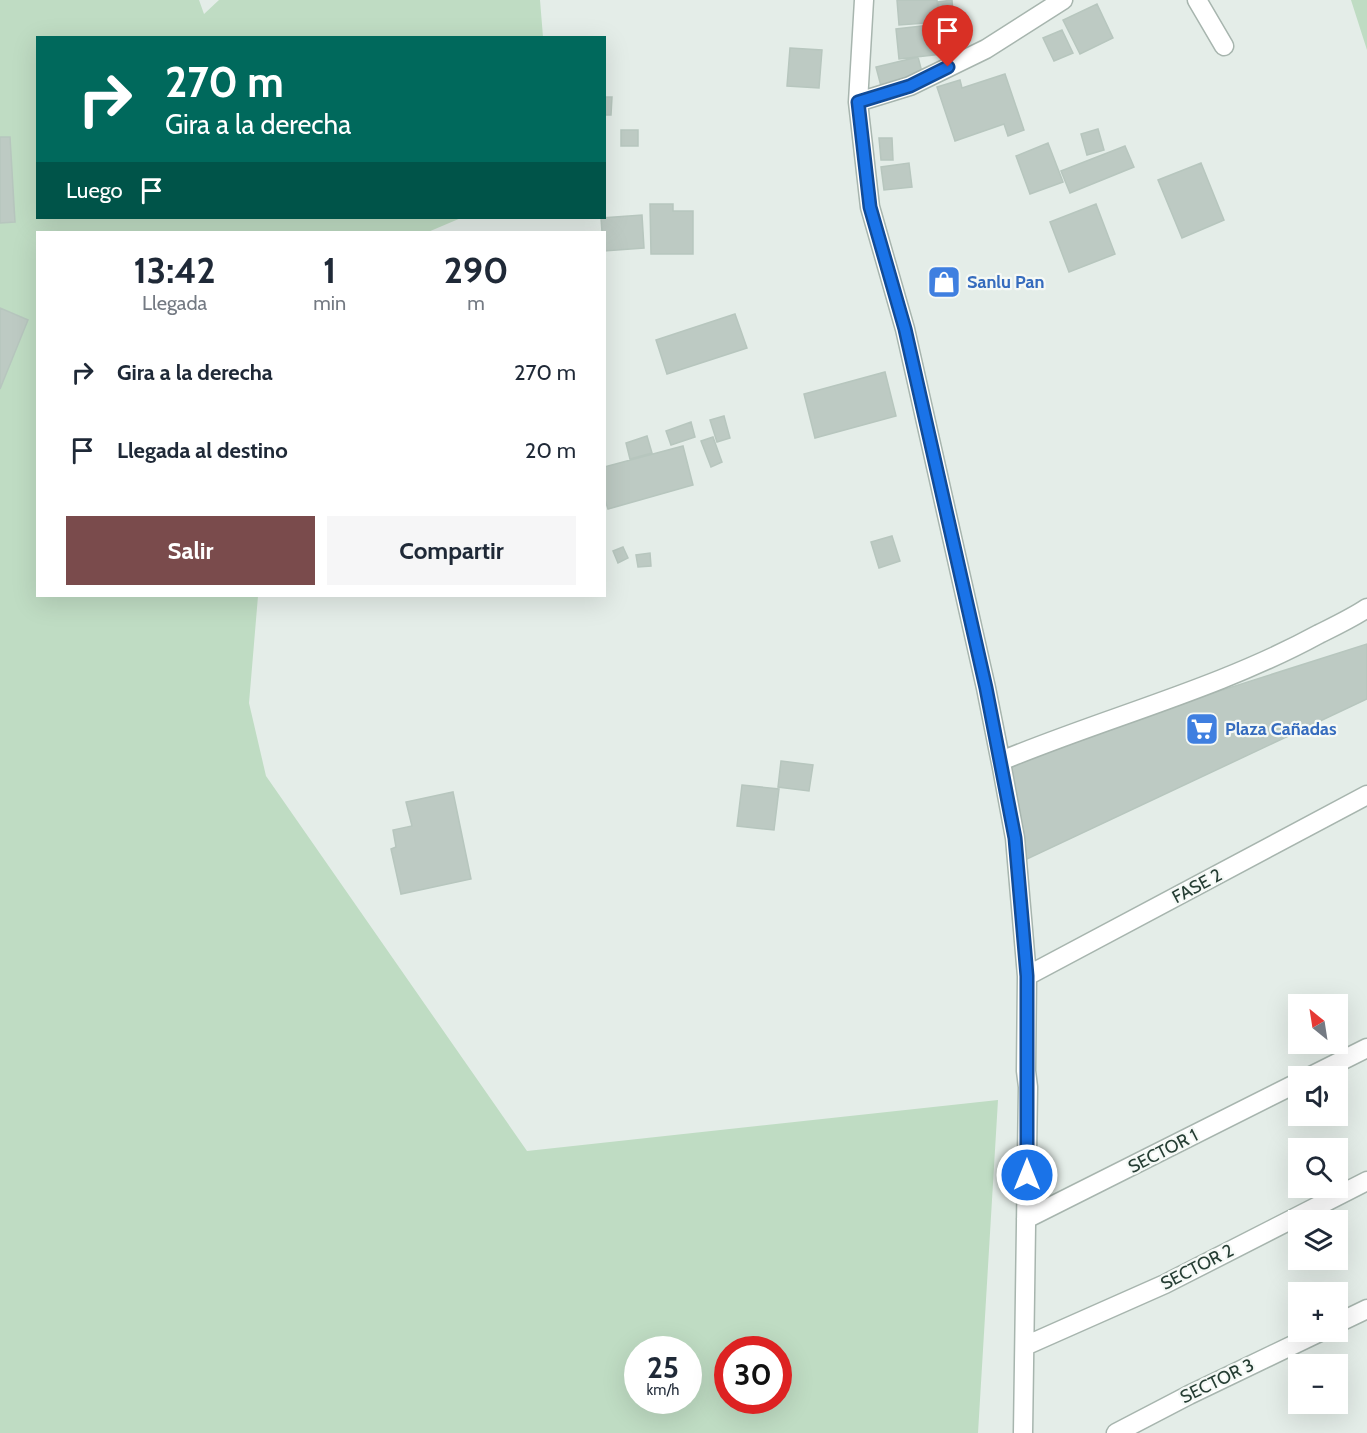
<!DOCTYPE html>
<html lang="es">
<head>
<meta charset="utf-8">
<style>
	body { margin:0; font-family:Cabin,sans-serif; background:#f6f6f7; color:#1f2937; height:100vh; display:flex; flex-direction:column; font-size:22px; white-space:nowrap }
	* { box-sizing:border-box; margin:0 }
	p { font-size:20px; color:#747a83 }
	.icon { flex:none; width:33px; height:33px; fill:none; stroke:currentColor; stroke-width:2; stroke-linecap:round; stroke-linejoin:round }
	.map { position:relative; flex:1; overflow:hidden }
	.side { position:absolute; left:36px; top:231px; width:570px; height:366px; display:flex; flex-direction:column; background:#fff; border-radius:0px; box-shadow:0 6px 24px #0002 }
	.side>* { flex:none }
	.banner { position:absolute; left:36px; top:36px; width:570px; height:183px; border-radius:0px; box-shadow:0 6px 24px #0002; background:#00695c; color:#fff; overflow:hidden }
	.needle { width:39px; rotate:330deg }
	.buttons { position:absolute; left:1288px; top:994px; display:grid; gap:12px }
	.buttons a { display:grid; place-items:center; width:60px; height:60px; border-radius:0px; background:#fff; box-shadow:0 6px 24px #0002; font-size:30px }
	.speed { position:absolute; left:624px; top:1336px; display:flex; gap:12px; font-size:30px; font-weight:700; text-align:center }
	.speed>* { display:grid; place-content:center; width:78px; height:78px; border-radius:50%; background:#fff; box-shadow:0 6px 24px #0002; line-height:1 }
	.speed small { font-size:15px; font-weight:400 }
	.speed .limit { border:9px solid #d22; background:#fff; color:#111 }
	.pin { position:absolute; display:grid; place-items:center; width:51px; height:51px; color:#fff; margin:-62px -26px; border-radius:50% 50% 50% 0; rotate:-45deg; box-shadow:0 0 6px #0007 }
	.pin .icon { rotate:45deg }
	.me { position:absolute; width:66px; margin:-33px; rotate:0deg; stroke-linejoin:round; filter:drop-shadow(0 0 4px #0008) }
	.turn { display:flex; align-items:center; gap:21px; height:126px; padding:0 30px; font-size:27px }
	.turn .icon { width:78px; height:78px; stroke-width:2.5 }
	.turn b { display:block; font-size:42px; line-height:51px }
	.then { display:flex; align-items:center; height:57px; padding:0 30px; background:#0003; gap:12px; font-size:22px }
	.eta { display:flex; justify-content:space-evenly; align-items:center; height:102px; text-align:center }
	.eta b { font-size:36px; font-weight:800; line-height:42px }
	.cta { display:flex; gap:12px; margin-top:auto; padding:12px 30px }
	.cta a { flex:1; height:69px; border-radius:0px; background:#7a4b4c; color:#fff; font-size:24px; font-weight:800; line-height:69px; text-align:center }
	.cta a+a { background:#f6f6f7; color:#1f2937 }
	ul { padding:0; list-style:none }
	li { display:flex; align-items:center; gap:18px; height:78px; padding:0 30px }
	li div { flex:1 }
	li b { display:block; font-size:22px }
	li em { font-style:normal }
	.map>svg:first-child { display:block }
	.green { fill:#bfdcc3; fill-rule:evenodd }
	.building { fill:#bdcac3; stroke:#b7c6be; stroke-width:1.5 }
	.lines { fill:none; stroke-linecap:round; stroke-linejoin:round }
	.minor-casing { stroke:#a7b5ae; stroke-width:21 }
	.minor { stroke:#fff; stroke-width:18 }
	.route-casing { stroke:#114b97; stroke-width:15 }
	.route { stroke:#1a73e8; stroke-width:10 }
	.labels { text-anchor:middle; stroke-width:4.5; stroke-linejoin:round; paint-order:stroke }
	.shop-label { font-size:18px; font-weight:bold; fill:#366cbe; stroke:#f5f9f6; text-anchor:start }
	.street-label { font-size:18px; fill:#253d33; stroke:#f5f9f6 }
</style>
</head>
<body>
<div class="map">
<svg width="1367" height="1433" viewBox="0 0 1367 1433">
	<rect width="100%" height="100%" fill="#e4ede8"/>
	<path class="green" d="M 0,0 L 199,0 L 204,14 L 219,0 L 540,0 L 543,37 L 38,38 L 38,218 L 461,218 L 428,232 L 38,232 L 38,596 L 258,596 L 249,703 L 266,776 L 527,1151 L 998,1100 L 978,1433 L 0,1433 ZM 638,1350 L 688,1350 L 688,1401 L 638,1401 ZM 728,1350 L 778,1350 L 778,1401 L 728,1401 Z
		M 1351,0 L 1367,0 L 1367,50 Z"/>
	<path class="building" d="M 897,0 L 937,0 L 939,22 L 899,25 Z
		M 952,0 L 953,14 L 939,15 L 938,2 Z
		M 1097,4 L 1113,38 L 1080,54 L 1063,20 Z
		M 939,24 L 942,54 L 899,59 L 896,29 Z
		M 1062,30 L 1073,53 L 1054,61 L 1043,38 Z
		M 790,48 L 822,50 L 819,88 L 787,86 Z
		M 918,57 L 923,76 L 881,86 L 876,67 Z
		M 1005,74 L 1024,130 L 1008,136 L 1004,124 L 955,141 L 937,87 L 960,80 L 962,88 Z
		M 604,97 L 612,97 L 611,115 L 604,115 Z
		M 1098,129 L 1104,150 L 1087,155 L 1081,134 Z
		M 621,130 L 638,130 L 638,146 L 621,146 Z
		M 0,137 L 10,137 L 15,222 L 0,223 Z
		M 879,138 L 892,138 L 893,160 L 881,160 Z
		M 1048,143 L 1063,182 L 1030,194 L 1016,156 Z
		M 1125,146 L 1134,167 L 1070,193 L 1061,171 Z
		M 909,163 L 912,187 L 884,190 L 881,167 Z
		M 1201,163 L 1224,220 L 1182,238 L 1158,180 Z
		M 650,204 L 673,204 L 673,211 L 693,211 L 693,254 L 651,254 Z
		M 1096,204 L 1115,254 L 1069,272 L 1050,222 Z
		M 642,215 L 644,248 L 604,251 L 604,232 L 602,232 L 601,218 Z
		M 0,308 L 28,320 L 0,389 Z
		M 735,314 L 747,348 L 667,374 L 656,340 Z
		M 885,372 L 896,416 L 815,438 L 804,394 Z
		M 724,416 L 730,438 L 717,442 L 710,420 Z
		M 691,422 L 695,437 L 671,445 L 666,431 Z
		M 647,436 L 652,453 L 630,459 L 626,443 Z
		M 713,437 L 722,462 L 711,467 L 701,441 Z
		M 683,446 L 693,485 L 608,509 L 604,497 L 604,467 Z
		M 892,536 L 900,561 L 879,568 L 871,542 Z
		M 623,547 L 628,558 L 618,563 L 613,551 Z
		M 650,553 L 651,566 L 638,567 L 636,555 Z
		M 1367,644 L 1367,699 L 1025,860 L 1006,759 Z
		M 781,761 L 813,765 L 809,791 L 778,787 Z
		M 742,785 L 779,789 L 774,830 L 737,826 Z
		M 453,792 L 471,879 L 401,894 L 391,849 L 396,847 L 393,830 L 412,826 L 406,802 Z"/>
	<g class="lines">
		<defs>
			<path id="minor" d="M 864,0 L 858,102 L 870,207 L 905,329 L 986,688 L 1002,768 L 1015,838 L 1027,976 L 1026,1071 L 1028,1087 L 1023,1433
				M 1197,0 L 1224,46
				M 858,102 L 910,86 L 986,49 L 1063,0
				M 1001,761 C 1107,717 1218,689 1319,634 C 1335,626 1352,618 1367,608
				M 1027,976 L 1367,795
				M 1309,1077 L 1367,1048
				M 1026,1219 L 1299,1082
				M 1338,1323 L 1367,1309
				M 1025,1346 L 1165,1284 L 1367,1181
				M 1116,1433 L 1189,1395 L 1320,1332"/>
		</defs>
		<use href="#minor" class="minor-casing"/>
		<use href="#minor" class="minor"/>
	</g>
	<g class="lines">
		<defs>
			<path id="route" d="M 948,67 L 910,86 L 858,102 L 870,207 L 905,329 L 986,688 L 1015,838 L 1027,976 L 1027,1175"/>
		</defs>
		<use href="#route" class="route-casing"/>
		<use href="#route" class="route"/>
	</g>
	<defs>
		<symbol id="shop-square" viewBox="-11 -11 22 22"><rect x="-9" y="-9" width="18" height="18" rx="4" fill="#3f7fe0" stroke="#f5f9f6"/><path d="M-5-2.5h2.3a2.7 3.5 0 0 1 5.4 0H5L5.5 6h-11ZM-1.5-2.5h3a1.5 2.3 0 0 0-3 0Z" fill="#fff"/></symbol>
		<symbol id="supermarket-square" viewBox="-11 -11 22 22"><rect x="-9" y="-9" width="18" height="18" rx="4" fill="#3f7fe0" stroke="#f5f9f6"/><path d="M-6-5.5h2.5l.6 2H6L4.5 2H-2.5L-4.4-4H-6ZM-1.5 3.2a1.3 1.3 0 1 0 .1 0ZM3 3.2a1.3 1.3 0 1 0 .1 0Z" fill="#fff"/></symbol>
	</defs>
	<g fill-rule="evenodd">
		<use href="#shop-square" x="925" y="263" width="38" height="38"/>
		<use href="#supermarket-square" x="1183" y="710" width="38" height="38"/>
	</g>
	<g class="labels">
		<g class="shop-label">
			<text x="967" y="288">Sanlu Pan</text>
			<text x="1225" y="735">Plaza Cañadas</text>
		</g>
		<g class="street-label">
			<text transform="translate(1197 886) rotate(-28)" y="6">FASE 2</text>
			<text transform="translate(1163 1151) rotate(-27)" y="6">SECTOR 1</text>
			<text transform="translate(1197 1267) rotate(-27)" y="6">SECTOR 2</text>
			<text transform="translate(1217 1381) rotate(-26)" y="6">SECTOR 3</text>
		</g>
	</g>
</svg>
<div class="buttons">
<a><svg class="needle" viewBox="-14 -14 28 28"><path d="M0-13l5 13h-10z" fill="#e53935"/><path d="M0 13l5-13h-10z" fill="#747a83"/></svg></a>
<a><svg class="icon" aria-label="sound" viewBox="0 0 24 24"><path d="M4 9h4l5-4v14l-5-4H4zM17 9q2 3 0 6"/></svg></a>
<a><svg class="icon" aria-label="search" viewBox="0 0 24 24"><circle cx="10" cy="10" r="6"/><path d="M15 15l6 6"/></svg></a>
<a><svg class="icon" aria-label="layers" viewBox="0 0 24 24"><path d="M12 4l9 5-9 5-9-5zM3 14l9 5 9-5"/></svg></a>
<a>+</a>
<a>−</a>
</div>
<div class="speed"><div>25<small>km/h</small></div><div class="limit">30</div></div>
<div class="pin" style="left:948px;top:67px;background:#d93025"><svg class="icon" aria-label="arrive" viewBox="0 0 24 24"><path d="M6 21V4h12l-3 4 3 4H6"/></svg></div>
<svg class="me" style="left:1027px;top:1175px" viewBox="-20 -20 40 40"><circle r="17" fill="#1a73e8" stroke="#fff" stroke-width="3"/><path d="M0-11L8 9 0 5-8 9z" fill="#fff"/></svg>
<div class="banner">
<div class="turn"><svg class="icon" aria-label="right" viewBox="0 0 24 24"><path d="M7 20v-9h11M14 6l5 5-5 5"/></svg><div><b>270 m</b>Gira a la derecha</div></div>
<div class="then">Luego<svg class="icon" aria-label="arrive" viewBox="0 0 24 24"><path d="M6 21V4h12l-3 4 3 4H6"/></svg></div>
</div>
<section class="side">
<div class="eta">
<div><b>13:42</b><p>Llegada</p></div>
<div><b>1</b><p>min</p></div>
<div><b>290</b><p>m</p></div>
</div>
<ul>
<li><svg class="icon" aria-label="right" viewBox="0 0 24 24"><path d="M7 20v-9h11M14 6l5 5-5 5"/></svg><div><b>Gira a la derecha</b></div><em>270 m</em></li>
<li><svg class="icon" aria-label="arrive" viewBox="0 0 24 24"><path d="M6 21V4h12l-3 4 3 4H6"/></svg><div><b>Llegada al destino</b></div><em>20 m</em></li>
</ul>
<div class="cta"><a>Salir</a><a>Compartir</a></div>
</section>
</div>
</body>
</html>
